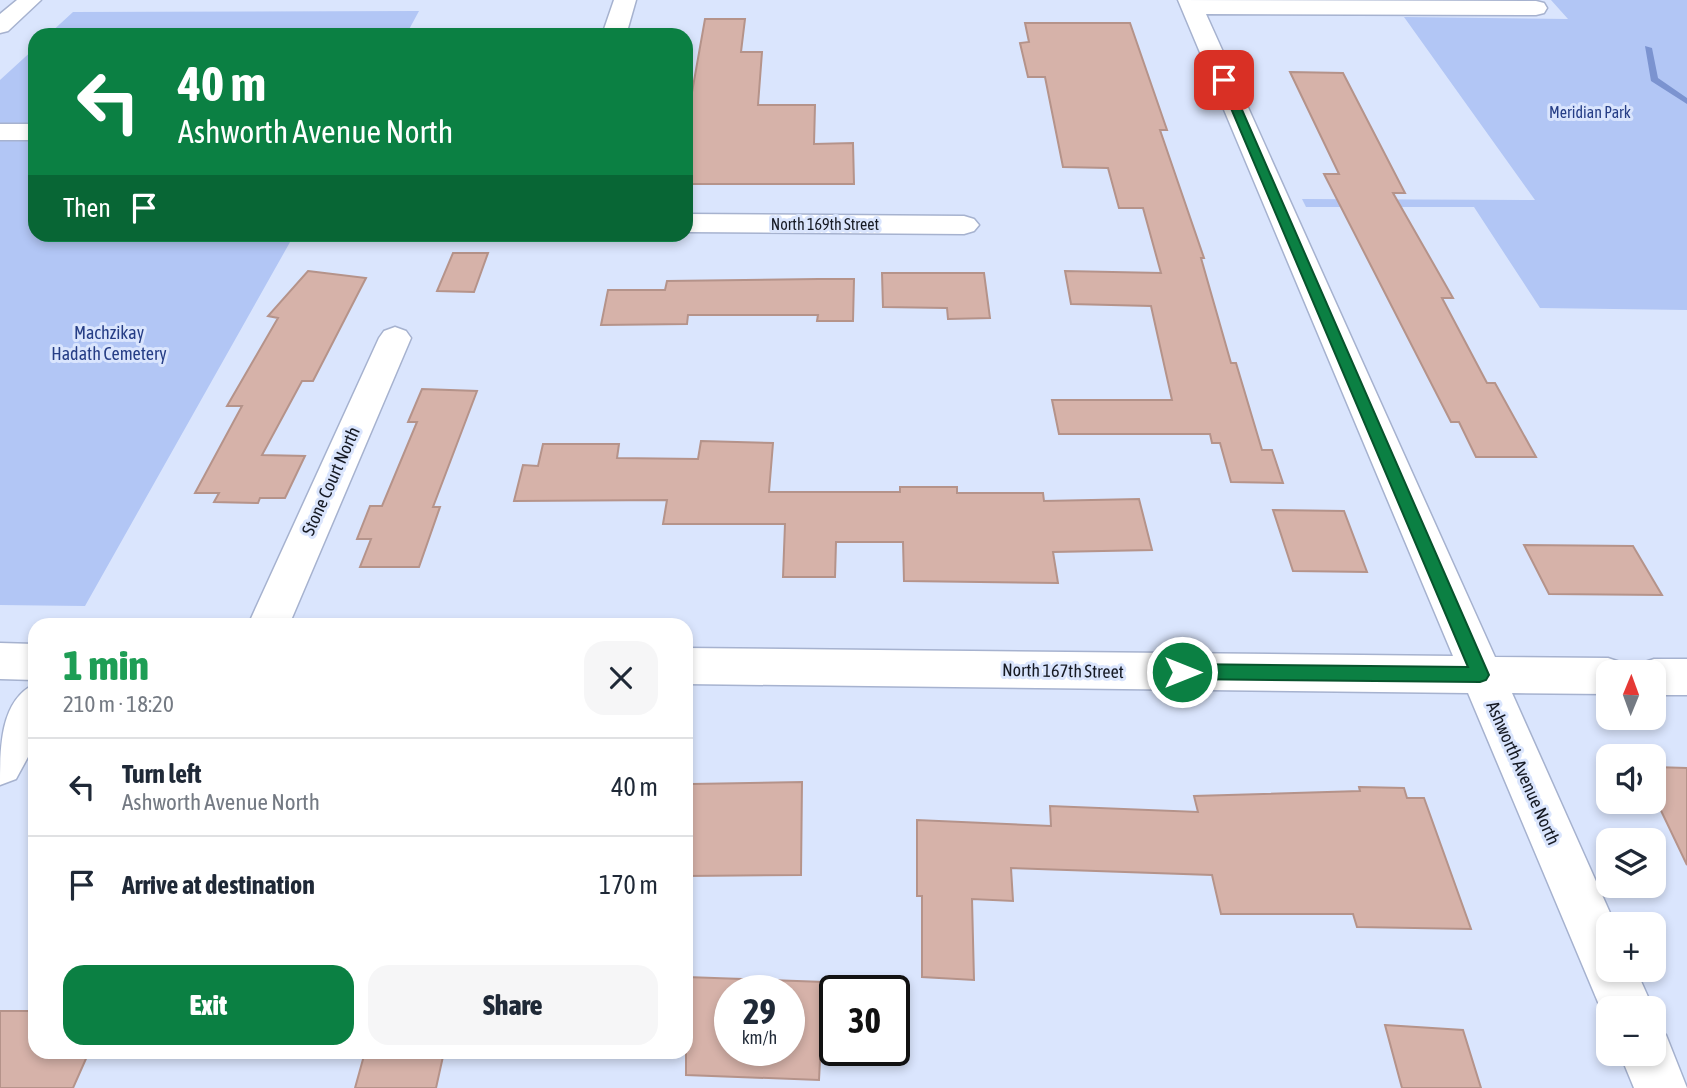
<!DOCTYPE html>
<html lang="en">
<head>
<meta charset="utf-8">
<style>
	body { margin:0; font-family:"Asap Condensed",sans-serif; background:#f6f6f7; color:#1f2937; height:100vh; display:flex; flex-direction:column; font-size:26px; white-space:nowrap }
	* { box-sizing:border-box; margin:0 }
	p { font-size:23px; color:#747a83 }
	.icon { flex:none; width:38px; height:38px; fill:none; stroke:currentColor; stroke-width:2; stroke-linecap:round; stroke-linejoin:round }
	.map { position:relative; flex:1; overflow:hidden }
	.panel { position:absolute; left:28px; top:618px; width:665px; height:441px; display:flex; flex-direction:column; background:#fff; border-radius:21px; box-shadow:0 4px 10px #0003 }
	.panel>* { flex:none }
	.top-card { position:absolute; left:28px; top:28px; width:665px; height:214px; border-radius:21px; box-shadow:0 4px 10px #0003; background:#0b8043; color:#fff; overflow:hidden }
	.needle { width:46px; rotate:1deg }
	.buttons { position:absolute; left:1596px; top:660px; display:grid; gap:14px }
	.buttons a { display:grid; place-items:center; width:70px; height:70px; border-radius:14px; background:#fff; box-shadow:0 4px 10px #0003; font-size:35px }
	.speed { position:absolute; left:714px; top:975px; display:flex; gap:14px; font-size:35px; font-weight:700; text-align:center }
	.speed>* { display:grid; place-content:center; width:91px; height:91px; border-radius:50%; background:#fff; box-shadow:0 4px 10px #0003; line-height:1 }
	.speed small { font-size:18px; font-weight:400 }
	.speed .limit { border:4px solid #111; border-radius:10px; background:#fff; color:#111 }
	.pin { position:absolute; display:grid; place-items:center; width:60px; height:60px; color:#fff; margin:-30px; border-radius:14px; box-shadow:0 4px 10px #0006 }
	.me { position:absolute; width:77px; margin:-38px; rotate:90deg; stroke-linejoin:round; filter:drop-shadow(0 0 5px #0008) }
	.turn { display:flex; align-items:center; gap:24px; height:147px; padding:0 35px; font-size:32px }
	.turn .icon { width:91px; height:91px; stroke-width:2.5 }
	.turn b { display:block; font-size:49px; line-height:60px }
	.then { display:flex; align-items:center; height:66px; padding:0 35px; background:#0003; gap:14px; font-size:26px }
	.round { display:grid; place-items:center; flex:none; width:74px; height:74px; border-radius:21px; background:#f6f6f7 }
	.headline { display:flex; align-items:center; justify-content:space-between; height:119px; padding:0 35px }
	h1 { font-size:42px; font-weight:800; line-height:52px; color:#1e9e55 }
	.action { display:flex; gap:14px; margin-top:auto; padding:14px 35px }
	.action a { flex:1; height:80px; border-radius:21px; background:#0b8043; color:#fff; font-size:28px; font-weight:800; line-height:80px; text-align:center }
	.action a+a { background:#f6f6f7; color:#1f2937 }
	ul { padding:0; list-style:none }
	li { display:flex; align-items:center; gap:21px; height:98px; padding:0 35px; border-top:2px solid #e0e1e3 }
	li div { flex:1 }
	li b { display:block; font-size:26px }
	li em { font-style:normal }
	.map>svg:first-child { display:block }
	.green { fill:#b2c6f5 }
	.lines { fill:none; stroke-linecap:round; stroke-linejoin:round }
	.stream { fill:#7b93d0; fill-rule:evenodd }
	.building { fill:#d6b2a9; stroke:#b5938a; stroke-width:2; fill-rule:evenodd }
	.minor-casing { stroke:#a6b2cf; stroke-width:3 }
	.minor { fill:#fff; fill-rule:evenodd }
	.route { fill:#0b8043; stroke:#07532c; stroke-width:2 }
	.labels { text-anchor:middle; stroke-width:6; stroke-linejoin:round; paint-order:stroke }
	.far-park-label { font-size:16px; fill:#263e86; stroke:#dae5fd }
	.far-street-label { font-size:16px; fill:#161a24; stroke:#dae5fd }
	.park-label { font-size:18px; fill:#263e86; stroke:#dae5fd }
	.street-label { font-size:18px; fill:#161a24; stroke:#dae5fd }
</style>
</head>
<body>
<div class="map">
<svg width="1687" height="1088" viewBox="0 0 1687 1088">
	<rect width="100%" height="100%" fill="#dae5fd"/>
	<path class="green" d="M 1551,0 L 1687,0 L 1687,310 L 1540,308 L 1474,207 L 1306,207 L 1302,199 L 1535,200 L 1404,17 L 1568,19 Z
		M 419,11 L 406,35 L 48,35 L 73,12 Z
		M 35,48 L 35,234 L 294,235 L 85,606 L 0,605 L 0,80 Z"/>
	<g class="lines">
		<path class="stream" d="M 1645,46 L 1652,48 L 1658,78 L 1687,98 L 1687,104 L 1651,81 Z"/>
	</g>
	<path class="building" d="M 705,19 L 745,19 L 741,52 L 762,52 L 758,105 L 815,105 L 814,144 L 853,143 L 854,184 L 686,184 L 686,126 Z
		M 1025,23 L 1130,23 L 1167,130 L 1160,130 L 1204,258 L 1201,258 L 1231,363 L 1236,363 L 1262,450 L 1272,450 L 1283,483 L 1231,482 L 1220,443 L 1212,443 L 1210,434 L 1059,434 L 1052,400 L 1172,400 L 1151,306 L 1071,304 L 1065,271 L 1161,273 L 1143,208 L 1119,208 L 1108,168 L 1063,167 L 1045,77 L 1028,77 L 1020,43 L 1029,42 Z
		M 1290,72 L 1343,73 L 1405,193 L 1393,193 L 1453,298 L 1442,298 L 1487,383 L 1495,383 L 1536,457 L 1476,457 L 1459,422 L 1451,422 L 1324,174 L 1339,174 Z
		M 453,253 L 488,253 L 474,292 L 437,291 Z
		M 308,271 L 366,278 L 313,381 L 302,381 L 262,455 L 305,456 L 285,498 L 260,498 L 258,503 L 214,502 L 219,493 L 195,493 L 242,406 L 227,406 L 278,318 L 268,316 Z
		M 882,273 L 984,273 L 990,318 L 948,319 L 947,308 L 883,307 Z
		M 819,279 L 854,279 L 853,321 L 817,321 L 818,315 L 688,315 L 687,324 L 601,325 L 608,290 L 665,290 L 667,281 Z
		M 422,389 L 477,391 L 433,507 L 440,507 L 419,567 L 360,567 L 371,539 L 357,539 L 370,506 L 382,506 L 417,422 L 408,422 Z
		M 701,441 L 773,443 L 769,492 L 900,492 L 900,487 L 957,487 L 957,493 L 1043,493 L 1044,501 L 1139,499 L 1152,550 L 1053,552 L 1058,583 L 904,581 L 903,542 L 836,542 L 835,577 L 783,577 L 785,524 L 663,524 L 667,500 L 514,501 L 523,465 L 538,466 L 543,444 L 619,444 L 617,458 L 698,459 Z
		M 1273,510 L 1344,511 L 1367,572 L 1293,571 Z
		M 1524,545 L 1633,546 L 1662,595 L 1549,594 Z
		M 1654,767 L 1687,768 L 1687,865 L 1654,796 Z
		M 802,782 L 801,875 L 686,876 L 692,784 Z
		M 1359,787 L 1404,788 L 1407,798 L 1424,798 L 1471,929 L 1357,927 L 1353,914 L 1221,914 L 1212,875 L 1011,868 L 1013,901 L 972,899 L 974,980 L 922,977 L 922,896 L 917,896 L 917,820 L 1051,826 L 1050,806 L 1198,812 L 1194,796 L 1360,791 Z
		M 686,977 L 824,982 L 819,1080 L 686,1075 ZM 730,990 L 789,990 L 789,1050 L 730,1050 Z
		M 0,1011 L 35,1011 L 35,1052 L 89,1052 L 73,1088 L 0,1088 Z
		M 1385,1025 L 1463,1030 L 1481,1088 L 1402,1088 Z
		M 365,1052 L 444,1052 L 436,1088 L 355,1088 Z"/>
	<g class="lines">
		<defs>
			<path id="minor" d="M 17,0 L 41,0 L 8,31 L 0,33 L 0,14 Z
				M 614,0 L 636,0 L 626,35 L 602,35 Z
				M 1178,0 L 1536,1 L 1544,3 L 1547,8 L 1544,13 L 1536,15 L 1206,14 L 1495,657 L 1608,658 L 1623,663 L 1627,672 L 1608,672 L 1608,694 L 1512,693 L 1615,924 L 1608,924 L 1608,970 L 1636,970 L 1653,1008 L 1608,1008 L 1608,1026 L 1468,693 L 686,684 L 686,648 L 1453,656 Z
				M 0,124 L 35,124 L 35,140 L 0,140 Z
				M 686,214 L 964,216 L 974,219 L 979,225 L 974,231 L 964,234 L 686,232 Z
				M 395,327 L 406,331 L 411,338 L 289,625 L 248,625 L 379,338 L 384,331 Z
				M 0,643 L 35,644 L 35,680 L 0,679 Z
				M 1654,659 L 1687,659 L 1687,695 L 1654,695 L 1654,672 L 1635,672 L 1639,664 Z
				M 35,684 L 35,744 L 16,779 L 0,785 C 0,748 0,700 35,684 Z
				M 1654,1030 L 1666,1035 L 1687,1088 L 1634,1088 L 1620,1054 L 1654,1054 Z"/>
		</defs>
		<use href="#minor" class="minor-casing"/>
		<use href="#minor" class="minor"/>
	</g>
	<path class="route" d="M 1221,78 L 1229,80 L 1489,675 L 1486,680 L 1480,682 L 1182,679 L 1175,677 L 1173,672 L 1175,667 L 1182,664 L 1468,667 L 1219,80 Z"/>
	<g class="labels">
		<g class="far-park-label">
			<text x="1590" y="118">Meridian Park</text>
		</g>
		<g class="far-street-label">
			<text x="825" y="230">North 169th Street</text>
		</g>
		<g class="park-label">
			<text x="109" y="339">Machzikay<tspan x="109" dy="21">Hadath Cemetery</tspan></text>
		</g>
		<g class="street-label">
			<text transform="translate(331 481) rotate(-66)" y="6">Stone Court North</text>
			<text transform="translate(1063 671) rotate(1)" y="6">North 167th Street</text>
			<text transform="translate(1523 773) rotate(66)" y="6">Ashworth Avenue North</text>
		</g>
	</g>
</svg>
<div class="buttons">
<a><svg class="needle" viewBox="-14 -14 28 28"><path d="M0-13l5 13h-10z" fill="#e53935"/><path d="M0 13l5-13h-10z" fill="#747a83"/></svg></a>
<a><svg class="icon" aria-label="sound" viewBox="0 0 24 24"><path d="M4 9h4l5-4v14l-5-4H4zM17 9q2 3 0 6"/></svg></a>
<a><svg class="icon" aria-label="layers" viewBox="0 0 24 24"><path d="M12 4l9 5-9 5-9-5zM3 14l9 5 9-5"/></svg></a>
<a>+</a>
<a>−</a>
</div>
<div class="speed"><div>29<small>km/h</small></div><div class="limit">30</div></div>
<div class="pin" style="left:1224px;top:80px;background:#d93025"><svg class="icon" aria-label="arrive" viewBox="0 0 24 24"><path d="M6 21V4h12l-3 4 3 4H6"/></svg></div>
<svg class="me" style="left:1182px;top:672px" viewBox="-20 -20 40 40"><circle r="17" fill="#0b8043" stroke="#fff" stroke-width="3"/><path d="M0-11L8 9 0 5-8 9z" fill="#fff"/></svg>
<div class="top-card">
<div class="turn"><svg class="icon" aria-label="left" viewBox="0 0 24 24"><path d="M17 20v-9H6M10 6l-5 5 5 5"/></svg><div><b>40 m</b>Ashworth Avenue North</div></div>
<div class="then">Then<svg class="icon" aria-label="arrive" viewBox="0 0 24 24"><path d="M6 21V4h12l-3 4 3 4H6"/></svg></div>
</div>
<section class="panel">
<div class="headline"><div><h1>1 min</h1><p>210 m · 18:20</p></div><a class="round"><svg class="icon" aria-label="close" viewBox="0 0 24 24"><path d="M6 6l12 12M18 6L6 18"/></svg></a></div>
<ul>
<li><svg class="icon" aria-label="left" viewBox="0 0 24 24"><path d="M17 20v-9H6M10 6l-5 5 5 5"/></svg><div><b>Turn left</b><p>Ashworth Avenue North</p></div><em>40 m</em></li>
<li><svg class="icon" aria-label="arrive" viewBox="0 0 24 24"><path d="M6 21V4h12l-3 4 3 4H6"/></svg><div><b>Arrive at destination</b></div><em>170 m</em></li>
</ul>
<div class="action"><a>Exit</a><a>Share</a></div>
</section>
</div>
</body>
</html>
